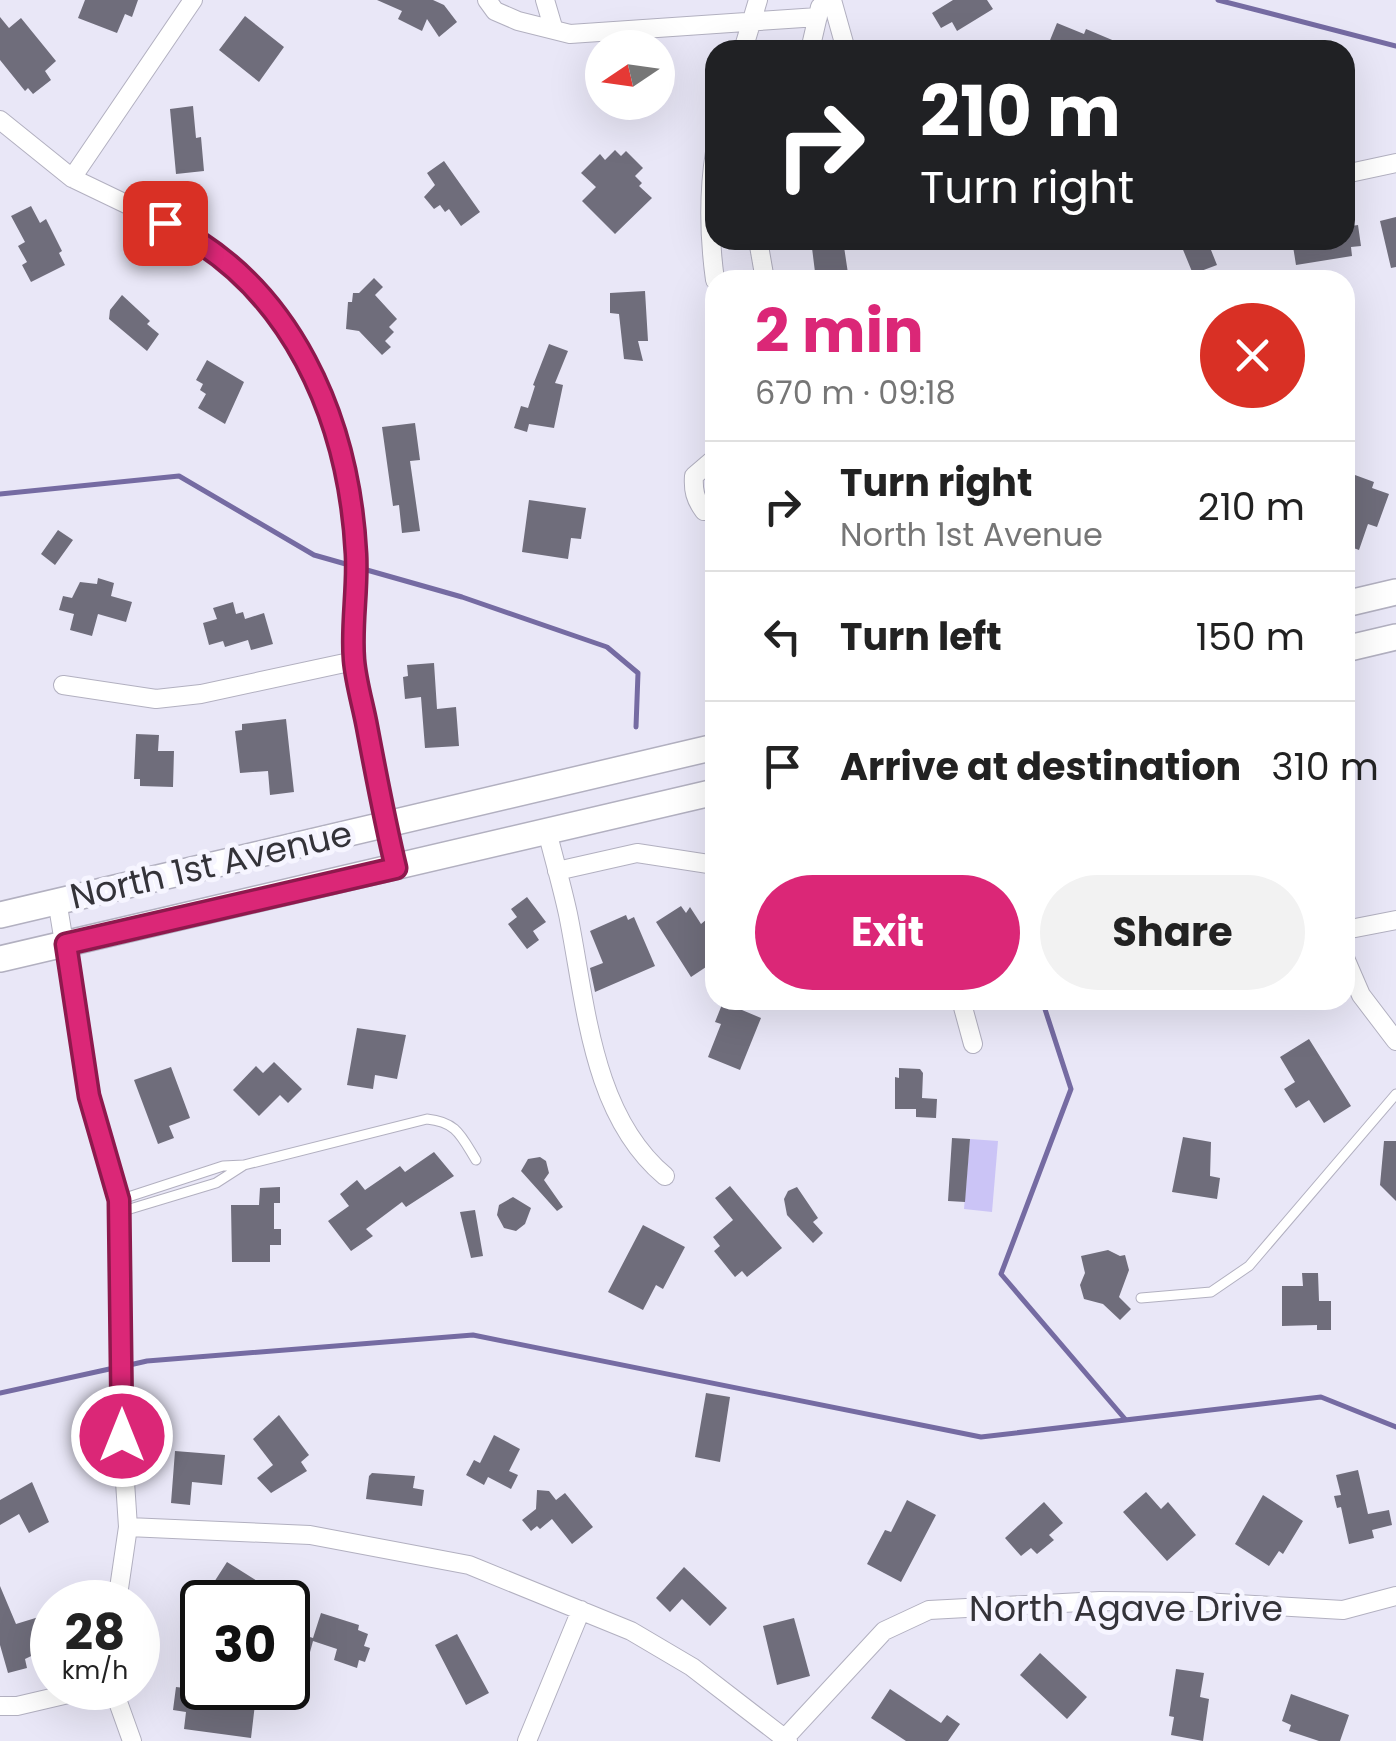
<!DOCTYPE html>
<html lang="en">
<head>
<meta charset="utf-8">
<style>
	body { margin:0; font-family:Poppins,sans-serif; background:#f2f2f2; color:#222; height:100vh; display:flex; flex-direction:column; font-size:38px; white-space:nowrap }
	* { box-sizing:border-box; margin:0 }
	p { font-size:32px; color:#767676 }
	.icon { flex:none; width:55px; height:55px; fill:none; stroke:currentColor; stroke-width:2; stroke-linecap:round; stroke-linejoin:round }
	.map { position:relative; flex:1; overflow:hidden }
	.details { position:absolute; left:705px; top:270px; width:650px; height:740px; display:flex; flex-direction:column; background:#fff; border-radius:30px; box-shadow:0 10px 40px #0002 }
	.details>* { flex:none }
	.hud { position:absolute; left:705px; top:40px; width:650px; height:210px; border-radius:30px; box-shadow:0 10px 40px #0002; background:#202124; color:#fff; overflow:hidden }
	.needle { width:65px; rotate:257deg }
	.buttons { position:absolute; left:585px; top:30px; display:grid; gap:20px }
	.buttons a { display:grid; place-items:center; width:90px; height:90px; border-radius:50%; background:#fff; box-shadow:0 10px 40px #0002; font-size:50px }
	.speed { position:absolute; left:30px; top:1580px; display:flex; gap:20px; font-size:50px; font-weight:700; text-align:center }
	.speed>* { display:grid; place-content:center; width:130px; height:130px; border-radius:50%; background:#fff; box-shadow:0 10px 40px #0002; line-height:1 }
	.speed small { font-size:25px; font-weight:400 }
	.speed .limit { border:5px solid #111; border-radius:15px; background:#fff; color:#111 }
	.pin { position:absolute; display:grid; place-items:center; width:85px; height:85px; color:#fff; margin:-42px; border-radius:20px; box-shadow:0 5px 15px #0006 }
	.me { position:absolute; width:110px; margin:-55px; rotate:0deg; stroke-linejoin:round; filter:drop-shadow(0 0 8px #0008) }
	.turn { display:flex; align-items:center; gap:35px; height:210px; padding:0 50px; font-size:45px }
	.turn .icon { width:130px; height:130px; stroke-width:2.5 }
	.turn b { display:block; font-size:70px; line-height:85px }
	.round { display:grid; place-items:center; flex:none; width:105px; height:105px; border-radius:52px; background:#f2f2f2 }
	.overview { display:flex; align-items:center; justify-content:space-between; height:170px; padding:0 50px }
	h1 { font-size:60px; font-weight:700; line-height:75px; color:#db2777 }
	.action { display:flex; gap:20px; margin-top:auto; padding:20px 50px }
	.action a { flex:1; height:115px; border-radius:60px; background:#db2777; color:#fff; font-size:40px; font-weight:700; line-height:115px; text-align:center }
	.action a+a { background:#f2f2f2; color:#222 }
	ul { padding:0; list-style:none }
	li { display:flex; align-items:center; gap:30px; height:130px; padding:0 50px; border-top:2px solid #e0e0e0 }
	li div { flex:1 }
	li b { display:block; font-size:38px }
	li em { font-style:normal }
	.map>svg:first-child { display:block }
	.green { fill:#cbc4f6 }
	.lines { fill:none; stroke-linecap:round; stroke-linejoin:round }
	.stream { stroke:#756ba2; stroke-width:5 }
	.building { fill:#6f6d7b }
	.service-casing { stroke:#b2b0c0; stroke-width:11 }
	.minor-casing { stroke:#b2b0c0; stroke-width:20 }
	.secondary-casing { stroke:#b2b0c0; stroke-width:28 }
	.service { stroke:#fff; stroke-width:9 }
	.minor { stroke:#fff; stroke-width:18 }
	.secondary { stroke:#fff; stroke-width:25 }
	.route-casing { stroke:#8e194d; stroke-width:25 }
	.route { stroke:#db2777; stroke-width:18 }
	.labels { text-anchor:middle; stroke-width:10; stroke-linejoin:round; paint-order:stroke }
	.street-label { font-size:35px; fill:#343339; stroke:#f6f5ff }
</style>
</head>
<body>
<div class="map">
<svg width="1396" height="1741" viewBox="0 0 1396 1741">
	<rect width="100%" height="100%" fill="#e9e7f7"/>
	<path class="green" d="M 970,1139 L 998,1141 L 992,1212 L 964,1209 Z"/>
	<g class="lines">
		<path class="stream" d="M 1218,0 L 1396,46
			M 0,494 L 179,476 L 314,555 L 462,597 L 607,647 L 638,673 L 636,727
			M 1042,1000 L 1071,1089 L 1001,1274 L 1125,1419
			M 125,1366 L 147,1361 L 473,1335 L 981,1437 L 1321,1397 L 1396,1427
			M 0,1393 L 114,1368"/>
	</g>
	<path class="building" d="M 85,0 L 138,0 L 132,17 L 125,14 L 117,33 L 78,18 Z
		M 377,0 L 433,0 L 444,5 L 457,22 L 439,37 L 427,19 L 422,31 L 398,19 L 402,11 Z
		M 953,0 L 987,0 L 993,9 L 957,31 L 952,22 L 941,28 L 932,13 Z
		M 245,16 L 284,47 L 259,82 L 219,50 Z
		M 0,17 L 9,28 L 21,18 L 56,61 L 45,71 L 51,80 L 33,94 L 28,88 L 25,91 L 0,60 Z
		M 1057,23 L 1084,34 L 1086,29 L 1136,50 L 1046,50 Z
		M 193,106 L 196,138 L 201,137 L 204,171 L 176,174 L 170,109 Z
		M 615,150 L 621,156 L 626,151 L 643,168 L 635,176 L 642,183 L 639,186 L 652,198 L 615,234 L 582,201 L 596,187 L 581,173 L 600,154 L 605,160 Z
		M 444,161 L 480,212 L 461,226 L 449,209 L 445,212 L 440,205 L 434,209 L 424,197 L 435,185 L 427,173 Z
		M 31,206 L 40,223 L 46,219 L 62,251 L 59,253 L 65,265 L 31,282 L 22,265 L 27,262 L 18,246 L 25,242 L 11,216 Z
		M 1396,217 L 1396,267 L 1391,268 L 1380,221 Z
		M 1358,225 L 1361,246 L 1351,247 L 1352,256 L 1296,265 L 1292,240 L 1345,240 L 1345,227 Z
		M 811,240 L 843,240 L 849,280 L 816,280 Z
		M 1179,240 L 1207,240 L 1217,265 L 1193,274 Z
		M 374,278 L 383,287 L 375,295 L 397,319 L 389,327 L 394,332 L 385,341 L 391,347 L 382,355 L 359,331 L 346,329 L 348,302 L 352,302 L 353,293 L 359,293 Z
		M 645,291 L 648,341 L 638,341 L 643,361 L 624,359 L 619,314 L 610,313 L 610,293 Z
		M 122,295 L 150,321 L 147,324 L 159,334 L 147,351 L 109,319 L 110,310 Z
		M 549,344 L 568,351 L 555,383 L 563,385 L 554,428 L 529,424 L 527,432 L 514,428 L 521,406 L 528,408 L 535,386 L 533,385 Z
		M 207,360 L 244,382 L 225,424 L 198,408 L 206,394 L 200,390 L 203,384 L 196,380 Z
		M 415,423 L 420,460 L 410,461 L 420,531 L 402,533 L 399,505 L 393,506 L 382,427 Z
		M 1355,475 L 1374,482 L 1372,488 L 1389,494 L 1377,527 L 1368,524 L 1359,550 L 1345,545 L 1353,523 L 1345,520 L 1345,503 Z
		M 529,500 L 586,508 L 581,539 L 571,538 L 568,559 L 522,552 Z
		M 58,530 L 73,540 L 55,565 L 41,554 Z
		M 98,578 L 114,583 L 111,596 L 132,602 L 126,622 L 98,614 L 92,636 L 70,630 L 74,614 L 59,610 L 63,596 L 72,598 L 80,582 L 97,584 Z
		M 233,602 L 236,614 L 243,612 L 245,619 L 264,613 L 273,644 L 251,650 L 248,640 L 225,647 L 223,641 L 209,645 L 203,623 L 217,619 L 213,608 Z
		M 434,663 L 437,709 L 456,707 L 459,746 L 425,748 L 421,697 L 405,699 L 403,677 L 408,676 L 407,665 Z
		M 286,719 L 294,792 L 270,795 L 268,771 L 240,773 L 235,731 L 242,730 L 242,724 Z
		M 136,734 L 159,735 L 158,751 L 174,751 L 173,787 L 140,786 L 140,779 L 134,779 Z
		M 527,897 L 546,922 L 533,931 L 539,940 L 527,949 L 508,924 L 517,917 L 511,909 Z
		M 681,906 L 686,913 L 690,907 L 701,924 L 707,919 L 715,931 L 715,949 L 706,955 L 712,963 L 691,977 L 656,922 Z
		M 626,915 L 628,920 L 634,917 L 655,966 L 595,992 L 590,968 L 603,963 L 590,931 Z
		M 723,1002 L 761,1018 L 740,1070 L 708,1057 L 721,1024 L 715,1022 Z
		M 357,1028 L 406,1035 L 397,1079 L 375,1075 L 373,1089 L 347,1085 Z
		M 1309,1039 L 1351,1106 L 1324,1123 L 1309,1100 L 1296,1108 L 1284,1089 L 1295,1082 L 1280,1057 Z
		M 274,1062 L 302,1089 L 288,1103 L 280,1095 L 259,1116 L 233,1090 L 256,1066 L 263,1073 Z
		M 171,1067 L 190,1118 L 169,1126 L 174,1138 L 158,1144 L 134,1080 Z
		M 899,1068 L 920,1069 L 923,1073 L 922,1098 L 937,1099 L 936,1118 L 916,1117 L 916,1109 L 895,1109 L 895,1077 L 899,1078 Z
		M 1183,1137 L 1211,1142 L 1210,1176 L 1220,1178 L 1217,1199 L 1172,1192 Z
		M 952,1138 L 970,1139 L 965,1202 L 948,1201 Z
		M 1384,1141 L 1396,1141 L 1396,1201 L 1380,1185 Z
		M 434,1152 L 454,1176 L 406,1207 L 402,1202 L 366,1229 L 373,1236 L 351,1251 L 328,1221 L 349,1206 L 340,1194 L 357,1180 L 365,1190 L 400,1166 L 405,1172 Z
		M 540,1157 L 546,1161 L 549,1173 L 544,1180 L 563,1207 L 557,1211 L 521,1171 L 528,1159 Z
		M 730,1186 L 782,1248 L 747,1277 L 742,1271 L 735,1277 L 714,1251 L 720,1246 L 713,1237 L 733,1220 L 715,1198 Z
		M 280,1187 L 280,1203 L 274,1203 L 274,1229 L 281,1229 L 281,1245 L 270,1245 L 270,1262 L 232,1262 L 231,1205 L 259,1205 L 260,1188 Z
		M 797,1187 L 818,1218 L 813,1222 L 823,1233 L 813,1243 L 787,1215 L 784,1199 L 788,1191 Z
		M 513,1197 L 531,1208 L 525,1224 L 516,1231 L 504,1228 L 497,1215 L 499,1205 Z
		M 475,1210 L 483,1256 L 471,1258 L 460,1212 Z
		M 643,1225 L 685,1247 L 663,1289 L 656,1285 L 643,1310 L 608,1292 Z
		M 1108,1250 L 1120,1256 L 1125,1255 L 1129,1270 L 1119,1297 L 1131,1309 L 1120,1320 L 1103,1304 L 1084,1299 L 1080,1285 L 1085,1273 L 1081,1256 Z
		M 1302,1273 L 1318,1273 L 1319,1301 L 1331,1301 L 1331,1330 L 1317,1330 L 1317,1325 L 1282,1326 L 1282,1286 L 1303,1286 Z
		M 706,1393 L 730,1397 L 720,1462 L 695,1457 Z
		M 279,1415 L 309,1455 L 301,1462 L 307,1471 L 271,1493 L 257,1478 L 273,1465 L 253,1439 Z
		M 494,1435 L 520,1449 L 509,1471 L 518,1475 L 511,1489 L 488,1477 L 484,1485 L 466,1475 L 474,1460 L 480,1463 Z
		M 175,1451 L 225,1455 L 222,1485 L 192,1482 L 190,1505 L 171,1503 Z
		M 1358,1470 L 1368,1514 L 1389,1510 L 1392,1525 L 1372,1530 L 1374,1538 L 1349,1544 L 1341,1507 L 1337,1508 L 1334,1496 L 1341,1495 L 1336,1475 Z
		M 372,1473 L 415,1476 L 413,1488 L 424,1490 L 422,1506 L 366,1499 L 369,1476 Z
		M 32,1482 L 49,1522 L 29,1533 L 19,1514 L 0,1525 L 0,1500 Z
		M 537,1490 L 549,1491 L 556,1500 L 565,1493 L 593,1527 L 572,1544 L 552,1519 L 540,1529 L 537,1526 L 531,1531 L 522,1520 L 536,1509 Z
		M 1146,1492 L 1161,1509 L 1168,1502 L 1196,1535 L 1167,1561 L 1123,1512 Z
		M 1263,1495 L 1303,1521 L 1283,1554 L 1279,1551 L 1269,1566 L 1235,1544 Z
		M 907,1500 L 936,1515 L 901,1582 L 867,1564 L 885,1530 L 891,1532 Z
		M 1044,1502 L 1063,1523 L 1049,1535 L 1054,1540 L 1037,1554 L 1031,1548 L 1021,1556 L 1005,1538 Z
		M 227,1562 L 257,1581 L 243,1602 L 202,1602 L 202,1634 L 187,1624 Z
		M 684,1567 L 727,1608 L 710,1626 L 682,1599 L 670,1612 L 656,1598 Z
		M 0,1586 L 16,1624 L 42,1616 L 52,1646 L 25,1659 L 27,1668 L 8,1673 L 0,1645 Z
		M 321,1613 L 359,1625 L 358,1630 L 368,1634 L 364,1646 L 370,1648 L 365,1662 L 359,1660 L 357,1668 L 334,1660 L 337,1649 L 313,1641 L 303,1678 L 288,1673 L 288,1657 L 294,1632 L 313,1638 Z
		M 794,1618 L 810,1676 L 777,1685 L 763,1626 Z
		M 457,1634 L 489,1693 L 466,1705 L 435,1645 Z
		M 1040,1653 L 1087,1697 L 1067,1719 L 1020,1675 Z
		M 1176,1669 L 1204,1673 L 1200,1697 L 1209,1699 L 1203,1741 L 1171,1735 L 1174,1717 L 1169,1716 Z
		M 176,1687 L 193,1689 L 192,1696 L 255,1704 L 251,1738 L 184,1729 L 186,1712 L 173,1710 Z
		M 890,1689 L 941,1723 L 947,1715 L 960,1724 L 948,1741 L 906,1741 L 871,1718 Z
		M 1291,1694 L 1349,1715 L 1340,1741 L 1319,1741 L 1289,1731 L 1291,1725 L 1282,1721 Z"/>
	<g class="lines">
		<defs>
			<path id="service" d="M 244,1165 L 427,1119 C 457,1122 461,1136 476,1160
				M 119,1200 L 223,1166 L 244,1165 L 216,1183 L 120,1212
				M 1141,1298 L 1211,1292 L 1249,1266 L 1396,1094"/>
			<path id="minor" d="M 487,0 L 495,11 L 518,21 L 570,34 L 818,17
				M 545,0 L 553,27
				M 832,0 L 846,50
				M 743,50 L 758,0
				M 810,50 L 820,7
				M 0,120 L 72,178 L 197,238 L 256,287 L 301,349 L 331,417 L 347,482 L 356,554 L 354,661 L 396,868
				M 715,152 C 708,195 709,236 715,280
				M 1345,174 L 1396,163
				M 72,178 L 193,0
				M 758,240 L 765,280
				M 715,458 L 694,476 C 693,490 695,499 704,511 L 715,511
				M 63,685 L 156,699 L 201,694 L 354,661
				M 547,831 C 554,859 562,886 568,914 C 586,1002 591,1114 665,1176
				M 557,871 L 637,853 L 715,865
				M 57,900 L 89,1096 L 119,1200 L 122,1436 L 128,1527 L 117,1602
				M 1345,930 L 1396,920
				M 1345,958 L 1361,995 L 1396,1041
				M 961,1000 L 973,1044
				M 128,1527 L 310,1535 L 469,1565 L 631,1631 L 692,1667 L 788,1741
				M 113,1688 L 132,1741
				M 0,1706 L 17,1706 L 94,1688
				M 785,1738 L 884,1631 L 929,1610 L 1100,1601 L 1203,1602 L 1343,1610 L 1396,1596
				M 527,1741 L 581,1610"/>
			<path id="secondary" d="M 1345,604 L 1396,592
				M 1345,649 L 1396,637
				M 0,915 L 715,747
				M 0,959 L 715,792"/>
		</defs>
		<use href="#service" class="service-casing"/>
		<use href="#minor" class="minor-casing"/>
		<use href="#secondary" class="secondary-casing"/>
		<use href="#service" class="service"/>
		<use href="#minor" class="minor"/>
		<use href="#secondary" class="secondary"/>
	</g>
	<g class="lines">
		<defs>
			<path id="route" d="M 122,1436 L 119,1200 L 89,1096 L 66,944 L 396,868 C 385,822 376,775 367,727 C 363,705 356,683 354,660 C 351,625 358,589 356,554 C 349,419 292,284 165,223"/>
		</defs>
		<use href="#route" class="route-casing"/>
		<use href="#route" class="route"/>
	</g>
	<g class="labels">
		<g class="street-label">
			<text transform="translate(211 865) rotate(-13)" y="12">North 1st Avenue</text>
			<text x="1126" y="1621">North Agave Drive</text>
		</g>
	</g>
</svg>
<div class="buttons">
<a><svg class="needle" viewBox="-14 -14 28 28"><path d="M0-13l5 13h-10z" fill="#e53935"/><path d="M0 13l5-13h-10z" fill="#767676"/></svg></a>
</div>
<div class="speed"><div>28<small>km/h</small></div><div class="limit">30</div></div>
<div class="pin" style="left:165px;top:223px;background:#d93025"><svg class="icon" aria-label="arrive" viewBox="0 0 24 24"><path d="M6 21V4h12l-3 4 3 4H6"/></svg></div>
<svg class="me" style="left:122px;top:1436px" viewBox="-20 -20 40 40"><circle r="17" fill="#db2777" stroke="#fff" stroke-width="3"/><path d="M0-11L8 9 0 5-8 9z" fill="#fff"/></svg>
<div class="hud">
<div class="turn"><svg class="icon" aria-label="right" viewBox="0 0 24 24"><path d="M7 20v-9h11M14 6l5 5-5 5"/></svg><div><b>210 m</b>Turn right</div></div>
</div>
<section class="details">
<div class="overview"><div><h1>2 min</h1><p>670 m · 09:18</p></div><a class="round" style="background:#d93025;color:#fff"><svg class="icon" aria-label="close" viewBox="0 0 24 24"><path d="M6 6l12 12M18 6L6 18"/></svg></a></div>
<ul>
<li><svg class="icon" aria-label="right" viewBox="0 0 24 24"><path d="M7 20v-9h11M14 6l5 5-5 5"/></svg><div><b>Turn right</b><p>North 1st Avenue</p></div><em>210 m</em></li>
<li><svg class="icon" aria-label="left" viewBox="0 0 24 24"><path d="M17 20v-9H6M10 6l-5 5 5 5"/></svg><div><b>Turn left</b></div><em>150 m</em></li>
<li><svg class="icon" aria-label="arrive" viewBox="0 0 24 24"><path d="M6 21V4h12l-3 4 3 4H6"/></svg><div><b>Arrive at destination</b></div><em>310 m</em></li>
</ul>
<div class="action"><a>Exit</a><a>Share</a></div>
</section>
</div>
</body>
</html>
